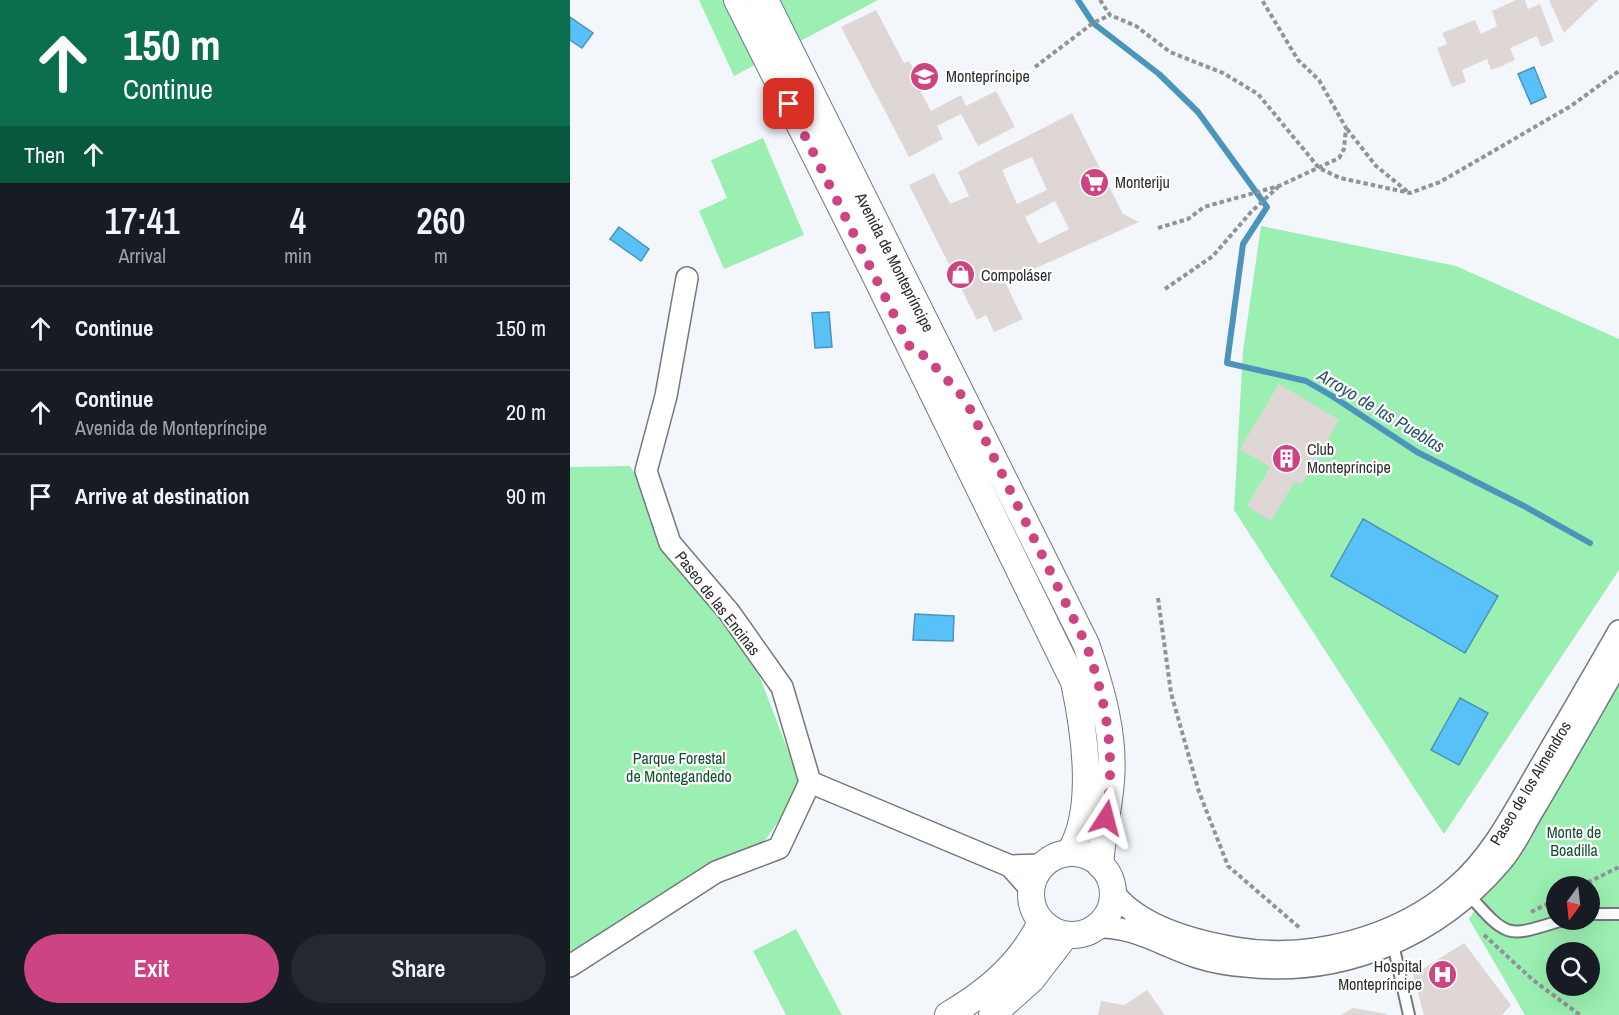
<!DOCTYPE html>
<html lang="en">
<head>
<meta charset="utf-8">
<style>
	body { margin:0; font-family:"Archivo Narrow",sans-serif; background:#242831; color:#f1f3f6; height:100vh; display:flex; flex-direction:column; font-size:22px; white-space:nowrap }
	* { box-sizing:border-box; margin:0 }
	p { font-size:20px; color:#9ea1a6 }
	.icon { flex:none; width:33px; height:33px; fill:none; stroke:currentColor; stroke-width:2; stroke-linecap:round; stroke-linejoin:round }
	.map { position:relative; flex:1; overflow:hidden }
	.side { display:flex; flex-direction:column; background:#171b24; width:570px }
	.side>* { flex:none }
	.guide { background:#0b6e4f; color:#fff; overflow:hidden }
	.needle { width:39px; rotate:195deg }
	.controls { position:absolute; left:976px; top:876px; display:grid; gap:12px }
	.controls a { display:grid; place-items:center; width:54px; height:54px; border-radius:50%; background:#171b24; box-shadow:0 6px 24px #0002; font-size:30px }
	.pin { position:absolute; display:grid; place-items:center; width:51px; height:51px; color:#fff; margin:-26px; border-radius:12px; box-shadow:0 3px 9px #0006 }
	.me { position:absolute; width:66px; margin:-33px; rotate:9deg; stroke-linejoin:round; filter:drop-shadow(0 0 4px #0008) }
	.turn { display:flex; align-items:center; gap:21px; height:126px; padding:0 24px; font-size:27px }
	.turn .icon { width:78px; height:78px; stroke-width:2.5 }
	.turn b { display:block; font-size:42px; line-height:51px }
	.then { display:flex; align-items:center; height:57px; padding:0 24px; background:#0003; gap:12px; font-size:22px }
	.eta { display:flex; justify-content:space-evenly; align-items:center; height:102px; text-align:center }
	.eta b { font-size:36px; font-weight:600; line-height:42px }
	.button { display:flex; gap:12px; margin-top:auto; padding:12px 24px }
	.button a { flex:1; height:69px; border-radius:36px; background:#cc4481; color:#fff; font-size:24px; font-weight:600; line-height:69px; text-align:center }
	.button a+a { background:#242831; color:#f1f3f6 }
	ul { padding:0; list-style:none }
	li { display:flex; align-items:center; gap:18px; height:84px; padding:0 24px; border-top:2px solid #363941 }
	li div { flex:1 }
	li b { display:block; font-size:22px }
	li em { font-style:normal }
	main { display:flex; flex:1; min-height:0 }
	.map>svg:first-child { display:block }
	.green { fill:#9befb2; fill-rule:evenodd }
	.water { fill:#58c1f7; stroke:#4b95bb; stroke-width:1.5 }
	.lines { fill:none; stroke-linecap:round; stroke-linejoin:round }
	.stream { stroke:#4b95bb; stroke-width:6 }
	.building { fill:#dfd7d6; fill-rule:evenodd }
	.service-casing { stroke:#74787c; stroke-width:14 }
	.minor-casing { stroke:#74787c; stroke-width:24 }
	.tertiary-casing { stroke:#74787c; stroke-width:28 }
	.path { stroke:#919397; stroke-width:4; stroke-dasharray:4.5 3; stroke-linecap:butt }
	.service { stroke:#fff; stroke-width:10 }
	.minor { stroke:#fff; stroke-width:21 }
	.tertiary { stroke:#fff; stroke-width:26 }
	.route { stroke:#cc4481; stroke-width:10; stroke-dasharray:0 18 }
	.labels { text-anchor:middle; stroke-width:4.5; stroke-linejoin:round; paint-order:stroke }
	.poi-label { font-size:16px; fill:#2c2d2f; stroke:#fff; text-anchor:start }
	.street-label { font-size:16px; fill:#2c2d2f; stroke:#fff }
	.park-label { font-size:16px; fill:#0f522a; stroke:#fff }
	.water-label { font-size:18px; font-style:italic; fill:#28536a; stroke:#fff }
</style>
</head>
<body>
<main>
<section class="side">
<div class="guide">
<div class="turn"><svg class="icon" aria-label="ahead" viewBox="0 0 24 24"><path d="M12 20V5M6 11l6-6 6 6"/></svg><div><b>150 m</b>Continue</div></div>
<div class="then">Then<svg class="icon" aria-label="ahead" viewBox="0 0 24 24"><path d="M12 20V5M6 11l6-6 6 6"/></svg></div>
</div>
<div class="eta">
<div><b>17:41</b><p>Arrival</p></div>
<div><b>4</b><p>min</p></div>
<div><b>260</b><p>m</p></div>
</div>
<ul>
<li><svg class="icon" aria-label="ahead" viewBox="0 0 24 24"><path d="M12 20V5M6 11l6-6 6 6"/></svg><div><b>Continue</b></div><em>150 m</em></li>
<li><svg class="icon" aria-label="ahead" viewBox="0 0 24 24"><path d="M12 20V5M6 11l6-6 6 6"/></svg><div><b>Continue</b><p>Avenida de Montepríncipe</p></div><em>20 m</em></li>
<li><svg class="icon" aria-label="arrive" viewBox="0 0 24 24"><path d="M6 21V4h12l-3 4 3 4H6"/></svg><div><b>Arrive at destination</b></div><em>90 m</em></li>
</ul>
<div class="button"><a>Exit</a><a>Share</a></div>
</section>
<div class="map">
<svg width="1049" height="1015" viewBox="0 0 1049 1015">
	<rect width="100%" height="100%" fill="#f3f7fc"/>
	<path class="green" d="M 129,0 L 308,0 L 164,76 Z
		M 193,138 L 234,235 L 154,269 L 129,211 L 157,198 L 141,160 Z
		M 691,226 L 886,266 L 1049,339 L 1049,570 L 874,834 L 664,510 L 673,351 Z
		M 60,466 L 188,672 L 232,787 L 192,845 L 0,953 L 0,467 Z
		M 1049,685 L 1049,1015 L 955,1015 L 899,919 ZM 987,886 L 1020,886 L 1020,920 L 987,920 ZM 987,952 L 1020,952 L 1020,986 L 987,986 Z
		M 226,929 L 272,1015 L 216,1015 L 183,951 Z"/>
	<path class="water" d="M 0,17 L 23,33 L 12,48 L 0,40 Z
		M 964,67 L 976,97 L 961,104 L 948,74 Z
		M 49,227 L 79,249 L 71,261 L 40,239 Z
		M 259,312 L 262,347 L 245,348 L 242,313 Z
		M 793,519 L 928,596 L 895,653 L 761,576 Z
		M 345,614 L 384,616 L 383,641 L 343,640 Z
		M 890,698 L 918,713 L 889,765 L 861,750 Z"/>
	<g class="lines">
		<path class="stream" d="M 508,0 L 523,23 L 589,74 L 628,112 L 697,207 L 673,244 L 657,363 L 736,381 L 762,396 L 847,452 L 954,506 L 1020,543"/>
	</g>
	<path class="building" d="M 946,0 L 955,0 L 958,9 L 970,4 L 984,41 L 971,47 L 967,36 L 940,48 L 945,60 L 932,66 L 921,70 L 917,59 L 892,70 L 896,82 L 882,87 L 867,48 L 877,44 L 872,33 L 905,20 L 911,34 L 927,26 L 922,11 Z
		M 979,0 L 1028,0 L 994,33 Z
		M 306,10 L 334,63 L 339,61 L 348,76 L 344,79 L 361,111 L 391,95 L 396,106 L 426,91 L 445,127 L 408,146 L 391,114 L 367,126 L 373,139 L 339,157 L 271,27 Z
		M 502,113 L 553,214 L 569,222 L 435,282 L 453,319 L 424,332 L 416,315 L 407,320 L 339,185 L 364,173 L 380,204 L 399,196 L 388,172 ZM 462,157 L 477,190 L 447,204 L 432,170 ZM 485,201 L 499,229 L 469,244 L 455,217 Z
		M 709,384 L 769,420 L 731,485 L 725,481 L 701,521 L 677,506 L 700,467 L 670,449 Z
		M 894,943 L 941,1005 L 932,1015 L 854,1015 L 843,975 Z
		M 577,990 L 595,1015 L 528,1015 L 531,1001 L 554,1005 Z
		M 783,1008 L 817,1014 L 817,1015 L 771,1015 Z"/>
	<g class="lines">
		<defs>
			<path id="service" d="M 899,895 C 939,940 937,937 993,920
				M 1020,914 L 1049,914
				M 823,944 L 839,1015"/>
			<path id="minor" d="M 240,782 L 440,866 L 472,865
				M 440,866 L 460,888
				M 543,892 C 569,926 624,941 665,948 C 740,961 828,938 886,887 C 923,855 945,810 969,769 C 996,723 1023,677 1049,631
				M 528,927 C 565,926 593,946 627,957 C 643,962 660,965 676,966 C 774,977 868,936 931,862 C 946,845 955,822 967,804 C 995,756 1022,709 1049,661
				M 0,966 L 146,872 L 209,848 L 240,782 L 212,687 L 159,612 L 100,543 L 76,471 L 96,396 L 117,278"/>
			<path id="tertiary" d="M 167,0 L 302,269 L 504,682 C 514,729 527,811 499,853
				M 195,0 L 516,644 C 531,688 545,734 541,781 C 539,809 532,836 530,865
				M461 894a41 41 0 1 1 82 0a41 41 0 1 1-82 0Z
				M 378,1015 C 416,993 452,963 471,922
				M 422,1015 L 462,979 L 495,936"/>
		</defs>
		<use href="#service" class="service-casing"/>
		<use href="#minor" class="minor-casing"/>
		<use href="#tertiary" class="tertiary-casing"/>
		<path class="path" d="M 530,0 L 540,15 L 566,26 L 600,52 L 653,73 L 688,94 L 749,168 L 770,178 L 840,193 L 870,182 L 1001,106 L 1049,71
			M 465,67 L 523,23 L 540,15
			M 777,129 L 806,166 L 838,192
			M 588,228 L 618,219 L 634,207 L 709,186 L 769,158 L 774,149 L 776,128 L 749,80 L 728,60 L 692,0
			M 595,289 L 643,256 L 681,212 L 708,187
			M 588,598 L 601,693 L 629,792 L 658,866 L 731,929
			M 1011,886 L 1049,867
			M 961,912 L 987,899
			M 914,935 L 963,980 L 1010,1015"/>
		<use href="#service" class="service"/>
		<use href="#minor" class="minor"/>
		<use href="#tertiary" class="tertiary"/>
	</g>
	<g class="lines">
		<path class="route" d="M 219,104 L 342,351 L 355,356 L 395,399 L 516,644 C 537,704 546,754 536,818"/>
	</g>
	<defs>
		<symbol id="school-disc" viewBox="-11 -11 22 22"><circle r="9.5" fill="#cc4481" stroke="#fff"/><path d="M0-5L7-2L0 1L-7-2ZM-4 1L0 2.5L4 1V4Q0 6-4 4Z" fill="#fff"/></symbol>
		<symbol id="supermarket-disc" viewBox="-11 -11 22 22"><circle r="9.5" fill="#cc4481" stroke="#fff"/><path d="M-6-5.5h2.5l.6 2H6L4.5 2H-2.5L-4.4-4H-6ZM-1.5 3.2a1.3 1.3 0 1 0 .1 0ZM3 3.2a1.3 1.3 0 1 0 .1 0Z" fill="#fff"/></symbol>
		<symbol id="shop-disc" viewBox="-11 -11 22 22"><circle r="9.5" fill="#cc4481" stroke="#fff"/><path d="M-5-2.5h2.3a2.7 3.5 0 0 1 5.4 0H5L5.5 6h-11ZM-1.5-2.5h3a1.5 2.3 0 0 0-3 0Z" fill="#fff"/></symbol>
		<symbol id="building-disc" viewBox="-11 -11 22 22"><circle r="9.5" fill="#cc4481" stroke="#fff"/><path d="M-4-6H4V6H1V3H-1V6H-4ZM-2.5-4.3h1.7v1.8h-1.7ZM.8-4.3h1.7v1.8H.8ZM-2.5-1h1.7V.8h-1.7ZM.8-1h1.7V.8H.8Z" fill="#fff"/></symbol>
		<symbol id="hospital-disc" viewBox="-11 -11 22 22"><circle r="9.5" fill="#cc4481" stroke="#fff"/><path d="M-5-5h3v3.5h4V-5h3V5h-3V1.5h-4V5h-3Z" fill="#fff"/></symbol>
	</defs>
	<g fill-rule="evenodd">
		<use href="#school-disc" x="338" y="60" width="33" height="33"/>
		<use href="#supermarket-disc" x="508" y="166" width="33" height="33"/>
		<use href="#shop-disc" x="374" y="258" width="33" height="33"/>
		<use href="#building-disc" x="700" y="442" width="33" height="33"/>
		<use href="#hospital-disc" x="856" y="958" width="33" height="33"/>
	</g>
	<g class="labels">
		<g class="poi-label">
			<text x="376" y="82">Montepríncipe</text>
			<text x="545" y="188">Monteriju</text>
			<text x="411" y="281">Compoláser</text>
			<text x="737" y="455">Club<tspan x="737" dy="18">Montepríncipe</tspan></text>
			<text x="852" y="972" text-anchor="end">Hospital<tspan x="852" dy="18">Montepríncipe</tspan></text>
		</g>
		<g class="street-label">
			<text transform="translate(325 262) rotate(63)" y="6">Avenida de Montepríncipe</text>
			<text transform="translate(148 603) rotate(52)" y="6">Paseo de las Encinas</text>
			<text transform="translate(960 783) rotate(-59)" y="6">Paseo de los Almendros</text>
		</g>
		<g class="park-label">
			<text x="109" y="764">Parque Forestal<tspan x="109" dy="18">de Montegandedo</tspan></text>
			<text x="1004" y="838">Monte de<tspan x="1004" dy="18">Boadilla</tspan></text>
		</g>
		<g class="water-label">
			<text transform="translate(811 411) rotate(31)" y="6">Arroyo de las Pueblas</text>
		</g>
	</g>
</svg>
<div class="controls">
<a><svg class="needle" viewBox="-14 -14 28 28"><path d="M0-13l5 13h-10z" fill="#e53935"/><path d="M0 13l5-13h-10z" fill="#9ea1a6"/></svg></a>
<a><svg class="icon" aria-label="search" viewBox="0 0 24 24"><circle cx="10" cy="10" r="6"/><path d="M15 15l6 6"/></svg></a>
</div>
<div class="pin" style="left:219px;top:104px;background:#d93025"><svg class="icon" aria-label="arrive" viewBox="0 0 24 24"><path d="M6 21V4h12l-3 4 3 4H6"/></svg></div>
<svg class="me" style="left:536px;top:818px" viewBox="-20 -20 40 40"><path d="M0-17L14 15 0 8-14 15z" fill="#cc4481" stroke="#fff" stroke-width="4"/></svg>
</div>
</main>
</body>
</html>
